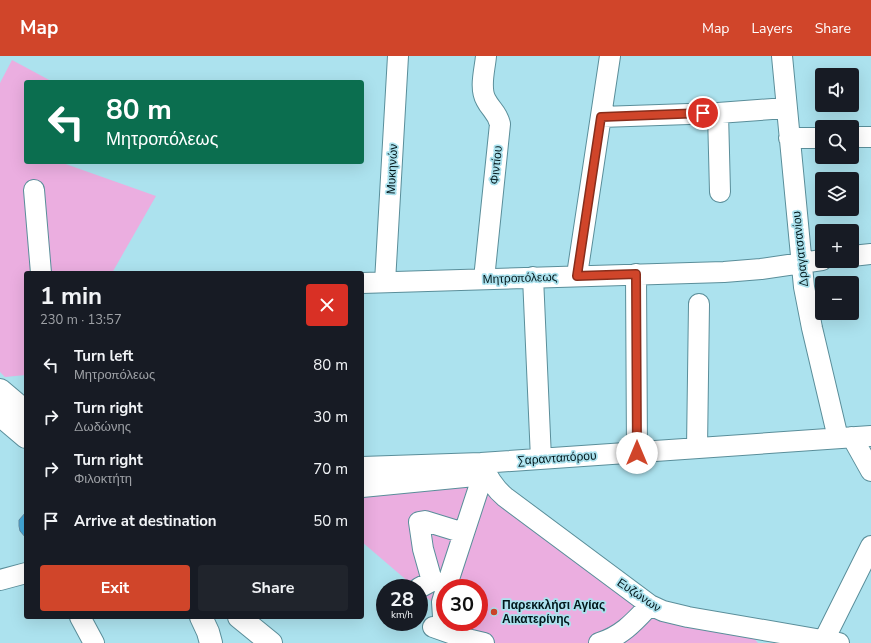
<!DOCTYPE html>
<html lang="en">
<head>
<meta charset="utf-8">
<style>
	body { margin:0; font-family:"Nunito Sans",sans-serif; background:#20242c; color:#f1f3f6; height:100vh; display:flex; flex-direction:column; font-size:15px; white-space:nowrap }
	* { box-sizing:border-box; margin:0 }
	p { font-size:13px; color:#9ea1a6 }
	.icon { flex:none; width:22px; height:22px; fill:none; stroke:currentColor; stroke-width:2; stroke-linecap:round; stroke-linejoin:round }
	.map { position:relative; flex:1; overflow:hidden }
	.sheet { position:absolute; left:24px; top:215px; width:340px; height:348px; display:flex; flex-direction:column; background:#171b24; border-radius:4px; box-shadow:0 4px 16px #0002 }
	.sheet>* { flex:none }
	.top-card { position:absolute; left:24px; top:24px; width:340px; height:84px; border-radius:4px; box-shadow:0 4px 16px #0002; background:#0b6e4f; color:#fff; overflow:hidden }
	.fabs { position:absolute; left:815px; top:12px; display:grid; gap:8px }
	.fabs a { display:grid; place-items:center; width:44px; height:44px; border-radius:4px; background:#171b24; box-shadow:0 4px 16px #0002; font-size:20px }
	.speed { position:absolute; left:376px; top:523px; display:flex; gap:8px; font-size:20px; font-weight:700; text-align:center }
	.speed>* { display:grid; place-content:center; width:52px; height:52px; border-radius:50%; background:#171b24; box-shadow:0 4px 16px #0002; line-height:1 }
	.speed small { font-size:10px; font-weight:400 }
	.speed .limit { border:6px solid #d22; background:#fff; color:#111 }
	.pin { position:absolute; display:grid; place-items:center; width:34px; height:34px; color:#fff; margin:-17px; border:2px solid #fff; border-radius:50%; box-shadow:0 1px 4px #0007 }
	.me { position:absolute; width:44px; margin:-22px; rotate:0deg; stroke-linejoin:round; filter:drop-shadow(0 0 3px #0008) }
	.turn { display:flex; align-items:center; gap:14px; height:84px; padding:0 16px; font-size:18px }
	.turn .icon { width:52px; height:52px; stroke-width:2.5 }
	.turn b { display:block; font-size:28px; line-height:34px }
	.round { display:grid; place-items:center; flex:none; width:42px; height:42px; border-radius:4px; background:#20242c }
	.headline { display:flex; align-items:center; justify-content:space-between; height:68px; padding:0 16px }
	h1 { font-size:24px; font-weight:700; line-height:30px }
	.cta { display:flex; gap:8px; margin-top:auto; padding:8px 16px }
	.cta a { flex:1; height:46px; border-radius:4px; background:#d0452a; color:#fff; font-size:16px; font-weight:700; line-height:46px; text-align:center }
	.cta a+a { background:#20242c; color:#f1f3f6 }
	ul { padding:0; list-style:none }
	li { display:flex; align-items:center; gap:12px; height:52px; padding:0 16px }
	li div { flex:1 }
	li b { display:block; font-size:15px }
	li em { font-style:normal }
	header { display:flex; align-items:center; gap:24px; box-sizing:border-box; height:56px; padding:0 20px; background:#d0452a; color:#fff }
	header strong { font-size:19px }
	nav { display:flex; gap:22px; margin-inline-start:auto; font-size:14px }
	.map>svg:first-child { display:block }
	.green { fill:#ebaee0 }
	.building { fill:#44a9da; stroke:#628ca4 }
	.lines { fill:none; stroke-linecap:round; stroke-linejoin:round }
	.minor-casing { stroke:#5a8e9a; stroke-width:22 }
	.major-casing { stroke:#5a8e9a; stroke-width:24 }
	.minor { stroke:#fff; stroke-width:20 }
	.major { stroke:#fff; stroke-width:22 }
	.route-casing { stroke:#872d1b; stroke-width:10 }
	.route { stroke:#d0452a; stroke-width:7 }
	.poi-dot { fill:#d0452a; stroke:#ace2ee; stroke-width:1.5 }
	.labels { text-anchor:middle; stroke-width:3.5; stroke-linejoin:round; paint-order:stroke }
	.street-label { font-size:12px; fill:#02171b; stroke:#ace2ee }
	.poi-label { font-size:12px; font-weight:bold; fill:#02171b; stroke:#ace2ee; text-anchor:start }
</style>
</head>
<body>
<header>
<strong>Map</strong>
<nav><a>Map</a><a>Layers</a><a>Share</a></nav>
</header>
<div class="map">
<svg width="871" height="587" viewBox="0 0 871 587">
	<rect width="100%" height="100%" fill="#ace2ee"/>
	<path class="green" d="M 12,4 L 53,26 L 26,26 L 26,106 L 60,106 L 156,140 L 112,217 L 26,217 L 26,319 L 5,321 L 0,316 L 0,27 Z
		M 477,430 L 654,562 L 752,580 L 758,587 L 446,587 L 460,570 L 456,566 L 479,566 L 479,532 L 445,532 L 445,557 L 362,486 L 362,440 Z"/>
	<path class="building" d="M 26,456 L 26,482 L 20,475 L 19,470 L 19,464 Z"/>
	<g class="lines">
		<defs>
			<path id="minor" d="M 782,0 L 804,231 L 812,272 L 838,382
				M 718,57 L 720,136
				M 601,61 L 718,57 L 786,52
				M 852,81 L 871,81
				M 789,82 L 822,82
				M 34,134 L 41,217
				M 852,200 L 871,198
				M 636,218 L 637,397
				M 577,219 L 610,0
				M 533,221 L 541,403
				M 484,223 L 500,68 C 497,56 491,54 486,44 C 479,32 485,13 486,0
				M 385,226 L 398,0
				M 362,227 L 724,216 L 761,213 L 822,204
				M 852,381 L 871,415
				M 697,392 L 699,248
				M 481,407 C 487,420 494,432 505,441 L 650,549 L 663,555 L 688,561 L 839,587
				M 362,411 L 481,407 L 871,380
				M 362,431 L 485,419
				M 0,524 L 26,517
				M 419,532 L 432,525 L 423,493 L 419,466 L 425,465 L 464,477
				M 446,532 L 479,431
				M 80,561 L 94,587
				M 433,571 L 467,583 L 484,587
				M 444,575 L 442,546 L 445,536
				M 824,584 L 871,490
				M 599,587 C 622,580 634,566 650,549"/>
			<path id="major" d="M 0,334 L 26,356
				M 0,359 L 26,381
				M 201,561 L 208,576 L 211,587
				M 239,561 L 271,587"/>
		</defs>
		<use href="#minor" class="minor-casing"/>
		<use href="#major" class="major-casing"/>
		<use href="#minor" class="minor"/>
		<use href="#major" class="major"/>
	</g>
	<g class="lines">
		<defs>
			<path id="route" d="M 637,397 L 636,218 L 577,220 L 601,61 L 703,57"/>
		</defs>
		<use href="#route" class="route-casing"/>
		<use href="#route" class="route"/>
	</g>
	<circle class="poi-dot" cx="494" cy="556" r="4"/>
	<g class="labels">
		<g class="street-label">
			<text transform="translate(496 109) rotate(-84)" y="4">Φιντίου</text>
			<text transform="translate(392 113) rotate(-87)" y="4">Μυκηνών</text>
			<text transform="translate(800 193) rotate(-96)" y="4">Δραγατσανίου</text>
			<text transform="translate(520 222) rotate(-2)" y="4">Μητροπόλεως</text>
			<text transform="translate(557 402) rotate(-4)" y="4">Σαρανταπόρου</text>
			<text transform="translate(639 539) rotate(34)" y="4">Ευζώνων</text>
		</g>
		<g class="poi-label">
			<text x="502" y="553">Παρεκκλήσι Αγίας<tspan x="502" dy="14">Αικατερίνης</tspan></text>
		</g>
	</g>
</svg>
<div class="fabs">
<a><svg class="icon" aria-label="sound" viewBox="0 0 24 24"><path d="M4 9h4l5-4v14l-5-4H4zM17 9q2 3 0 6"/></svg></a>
<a><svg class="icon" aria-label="search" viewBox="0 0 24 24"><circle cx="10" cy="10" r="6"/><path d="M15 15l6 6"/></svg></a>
<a><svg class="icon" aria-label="layers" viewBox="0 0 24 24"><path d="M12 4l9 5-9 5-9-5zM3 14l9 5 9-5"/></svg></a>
<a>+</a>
<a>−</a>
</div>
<div class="speed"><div>28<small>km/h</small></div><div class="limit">30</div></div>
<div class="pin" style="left:703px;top:57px;background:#d93025"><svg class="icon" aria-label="arrive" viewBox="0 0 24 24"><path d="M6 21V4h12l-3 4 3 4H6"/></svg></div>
<svg class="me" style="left:637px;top:397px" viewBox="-20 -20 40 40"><circle r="19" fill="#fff"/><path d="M0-13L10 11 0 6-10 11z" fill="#d0452a"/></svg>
<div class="top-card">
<div class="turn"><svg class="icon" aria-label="left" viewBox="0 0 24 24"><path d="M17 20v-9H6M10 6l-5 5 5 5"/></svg><div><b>80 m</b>Μητροπόλεως</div></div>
</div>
<section class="sheet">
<div class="headline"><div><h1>1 min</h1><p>230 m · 13:57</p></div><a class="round" style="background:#d93025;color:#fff"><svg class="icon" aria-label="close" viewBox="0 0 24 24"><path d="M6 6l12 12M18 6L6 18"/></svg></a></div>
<ul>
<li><svg class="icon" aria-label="left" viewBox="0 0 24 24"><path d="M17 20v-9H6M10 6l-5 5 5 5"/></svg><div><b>Turn left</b><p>Μητροπόλεως</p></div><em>80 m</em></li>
<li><svg class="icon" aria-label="right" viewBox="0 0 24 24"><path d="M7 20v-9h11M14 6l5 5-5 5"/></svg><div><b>Turn right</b><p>Δωδώνης</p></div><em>30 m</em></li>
<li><svg class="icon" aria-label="right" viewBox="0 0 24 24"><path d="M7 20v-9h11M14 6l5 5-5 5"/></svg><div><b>Turn right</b><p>Φιλοκτήτη</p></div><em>70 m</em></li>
<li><svg class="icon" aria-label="arrive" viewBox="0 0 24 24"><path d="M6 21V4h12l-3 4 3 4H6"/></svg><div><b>Arrive at destination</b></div><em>50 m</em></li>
</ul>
<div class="cta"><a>Exit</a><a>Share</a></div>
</section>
</div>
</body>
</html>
